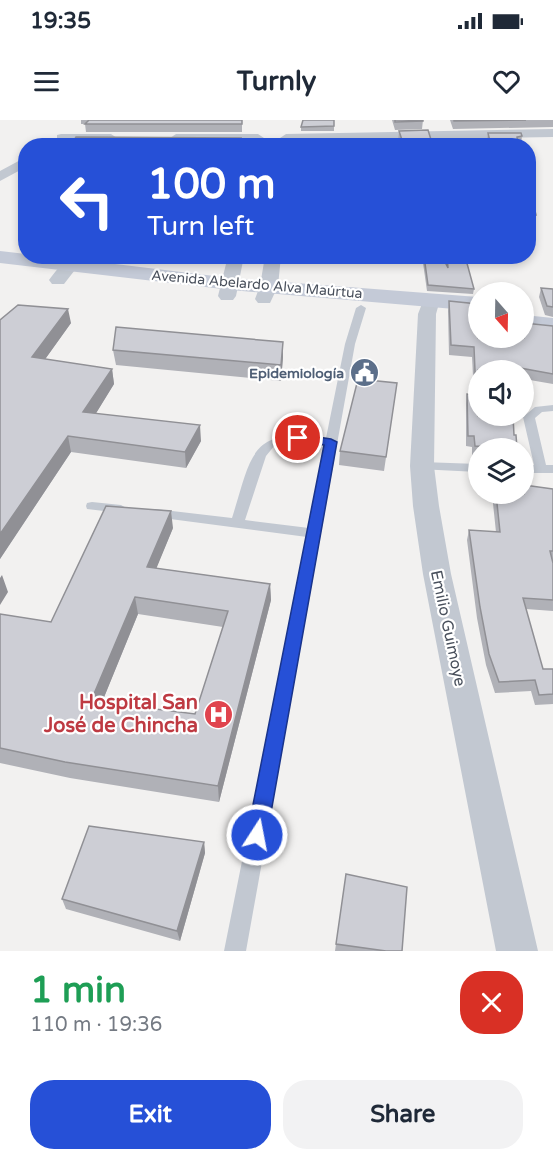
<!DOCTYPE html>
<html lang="en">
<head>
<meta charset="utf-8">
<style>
	body { margin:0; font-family:"Varela Round",sans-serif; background:#f2f2f3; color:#1f2937; height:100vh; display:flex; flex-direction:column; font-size:22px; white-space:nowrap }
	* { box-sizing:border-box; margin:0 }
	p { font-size:20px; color:#747a83 }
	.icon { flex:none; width:33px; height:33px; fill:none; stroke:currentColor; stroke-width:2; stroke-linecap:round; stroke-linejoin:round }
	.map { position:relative; height:831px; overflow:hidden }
	.drawer { display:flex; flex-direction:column; background:#fff; flex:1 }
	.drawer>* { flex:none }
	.hud { position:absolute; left:18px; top:18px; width:518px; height:126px; border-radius:24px; box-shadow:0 3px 9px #0003; background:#2650d7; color:#fff; overflow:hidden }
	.needle { width:39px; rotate:160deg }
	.buttons { position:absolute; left:468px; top:162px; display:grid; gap:12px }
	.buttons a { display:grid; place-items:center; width:66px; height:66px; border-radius:50%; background:#fff; box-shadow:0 3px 9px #0003; font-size:30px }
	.pin { position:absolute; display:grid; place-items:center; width:51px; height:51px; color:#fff; margin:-26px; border:3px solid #fff; border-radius:50%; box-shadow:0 2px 6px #0007 }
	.me { position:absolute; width:66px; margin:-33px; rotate:11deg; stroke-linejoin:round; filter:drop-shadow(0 0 4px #0008) }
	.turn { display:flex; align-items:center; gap:21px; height:126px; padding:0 30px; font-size:27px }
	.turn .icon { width:78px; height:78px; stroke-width:2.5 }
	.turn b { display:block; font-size:42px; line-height:51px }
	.round { display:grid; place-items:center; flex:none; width:63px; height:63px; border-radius:24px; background:#f2f2f3 }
	.headline { display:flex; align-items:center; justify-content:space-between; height:102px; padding:0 30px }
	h1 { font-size:36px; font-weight:700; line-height:45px; color:#1e9e55 }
	.cta { display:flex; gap:12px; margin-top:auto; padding:12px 30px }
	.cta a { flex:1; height:69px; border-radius:24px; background:#2650d7; color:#fff; font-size:24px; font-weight:700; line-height:69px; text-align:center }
	.cta a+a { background:#f2f2f3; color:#1f2937 }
	.status { display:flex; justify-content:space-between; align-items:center; height:42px; padding:0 30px; background:#fff; direction:ltr }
	.status svg { height:16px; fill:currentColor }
	header { display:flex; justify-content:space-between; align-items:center; height:78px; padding:0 30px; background:#fff; font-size:27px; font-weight:700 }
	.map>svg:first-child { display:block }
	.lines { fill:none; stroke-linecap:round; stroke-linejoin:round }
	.lane { fill:#c2c8d1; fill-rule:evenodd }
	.street { fill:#c2c8d1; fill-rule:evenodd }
	.secondary { fill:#c4cad7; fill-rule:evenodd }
	.wall { fill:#b0b1b7; fill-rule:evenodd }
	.shaded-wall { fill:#909095 }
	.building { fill:#cdced5; stroke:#909095; stroke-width:1.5; fill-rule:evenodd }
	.route { fill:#2650d7; stroke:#19348c; stroke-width:1.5 }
	.labels { text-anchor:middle; stroke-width:4.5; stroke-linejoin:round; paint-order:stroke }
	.far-street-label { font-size:14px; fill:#49505c; stroke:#fff }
	.far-service-label { font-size:14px; font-weight:bold; fill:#4e5e75; stroke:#fff; text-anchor:end }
	.street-label { font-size:16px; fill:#49505c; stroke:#fff }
	.near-health-label { font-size:20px; font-weight:bold; fill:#be3a42; stroke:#fff; text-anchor:end }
</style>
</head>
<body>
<div class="status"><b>19:35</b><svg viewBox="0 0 49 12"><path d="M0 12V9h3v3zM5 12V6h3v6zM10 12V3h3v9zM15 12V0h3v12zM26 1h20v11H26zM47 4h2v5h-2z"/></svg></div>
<header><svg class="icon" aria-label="menu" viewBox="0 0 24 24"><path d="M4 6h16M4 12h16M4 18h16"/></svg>Turnly<svg class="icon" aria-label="heart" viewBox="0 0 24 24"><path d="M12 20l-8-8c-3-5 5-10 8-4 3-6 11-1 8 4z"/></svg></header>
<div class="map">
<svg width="553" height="831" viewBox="0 0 553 831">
	<rect width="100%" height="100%" fill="#f2f1f0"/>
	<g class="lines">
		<path class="lane" d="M 361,185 L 366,188 L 355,224 L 246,831 L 224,831 L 307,417 L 155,397 L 148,393 L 155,389 L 232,398 C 252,334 250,307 326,318 L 345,224 L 356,188 ZM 293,321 L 325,325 L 309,408 L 245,400 L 266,336 L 275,325 Z
			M 553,285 L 553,291 L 542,292 L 535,298 L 546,345 L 553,345 L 553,353 L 524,353 L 524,345 L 534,345 L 523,297 L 535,287 Z
			M 422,342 L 478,344 L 478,352 L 418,349 L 416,346 L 418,343 Z
			M 92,382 L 121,385 L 128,389 L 121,393 L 87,389 L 86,386 L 87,383 Z"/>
		<path class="street" d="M 553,9 L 553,17 L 286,22 L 280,18 L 286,14 Z
			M 61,14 L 111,14 L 117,18 L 111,22 L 57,21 L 57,15 Z
			M 176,14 L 258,14 L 264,18 L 258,22 L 172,21 L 170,18 Z
			M 26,37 L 26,47 L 0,61 L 0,51 Z
			M 228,136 L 244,136 L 236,176 L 233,180 L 221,180 L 218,176 Z
			M 265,136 L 281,136 L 278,166 L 270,183 L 258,183 L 255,179 L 260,166 Z
			M 70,141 L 76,142 L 78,146 L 64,164 L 52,164 L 49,160 C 55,152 61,143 70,141 Z
			M 431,175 L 437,176 L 440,180 L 436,194 L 434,346 L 439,386 L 451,454 L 538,831 L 496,831 L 423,454 L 413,386 L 410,346 L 418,194 L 425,176 Z"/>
		<path class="secondary" d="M 0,131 L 26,134 L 26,136 L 49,136 L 231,158 L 478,177 L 478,191 L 231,170 L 0,143 Z
			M 524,195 L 553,198 L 553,212 L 524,209 Z"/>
	</g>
	<path class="wall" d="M 81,0 L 242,0 L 242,12 L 86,12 L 85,4 L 81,4 Z
		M 334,0 L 334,11 L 301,11 L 301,7 Z
		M 392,0 L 423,0 L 422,9 L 395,10 Z
		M 450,0 L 553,0 L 553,7 L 453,9 Z
		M 399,11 L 433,26 L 399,26 L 398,22 Z
		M 488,13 L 522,16 L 521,24 L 519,24 L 519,26 L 488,26 L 487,20 Z
		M 74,20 L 241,24 L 240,26 L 75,26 Z
		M 422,136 L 442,136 L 446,146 L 446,136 L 465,136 L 474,169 L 473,174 L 427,171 Z
		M 541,168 L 553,169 L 553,197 L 545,195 L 539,177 Z
		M 449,181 L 478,218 L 553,206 L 553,264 L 524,259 L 524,250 L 478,250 L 514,315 L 517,328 L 478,328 L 478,337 L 472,336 L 472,327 L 466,326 L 466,284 L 467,274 L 474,275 L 472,237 L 449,235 L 448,191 Z
		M 0,200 L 71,203 L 45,239 L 112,249 L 114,264 L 96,293 L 201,321 L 186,348 L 71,332 L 0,439 Z
		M 113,230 L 283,237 L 281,261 L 116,245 Z
		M 397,263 L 384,351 L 339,345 L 340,331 Z
		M 553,369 L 553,491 L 526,489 L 543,549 L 553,549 L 553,584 L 535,585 L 531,571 L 495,573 L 486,545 L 477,498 L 467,420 L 469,410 L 496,412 L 492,374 L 524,374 Z
		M 173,408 L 156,448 L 270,464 L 271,480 L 219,682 L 70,658 L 0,643 L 0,494 L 51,502 ZM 138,494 L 223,507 L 195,594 L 102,582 Z
		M 204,722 L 205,733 L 180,821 L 66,789 L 62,779 Z
		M 346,754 L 402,831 L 335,831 Z"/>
	<path class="shaded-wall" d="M 528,95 L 536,95 L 534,103 L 528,103 Z
		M 68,189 L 71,203 L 36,252 L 32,237 Z
		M 283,222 L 283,237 L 281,261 L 281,245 Z
		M 112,249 L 114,264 L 87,308 L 83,292 Z
		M 200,305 L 201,321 L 186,348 L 185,332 Z
		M 68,316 L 71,332 L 0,439 L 0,414 Z
		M 171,391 L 173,408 L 150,464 L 147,447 Z
		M 2,455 L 8,472 L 0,485 L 0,458 Z
		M 270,464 L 271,480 L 219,682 L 218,666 Z
		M 135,477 L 138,494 L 96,597 L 91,581 Z
		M 204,722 L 205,733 L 180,821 L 177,811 Z"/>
	<path class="building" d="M 89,0 L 242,0 L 242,4 L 85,4 Z
		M 303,0 L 334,0 L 334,6 L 301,7 Z
		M 395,0 L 423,0 L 423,1 L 395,2 Z
		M 454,0 L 526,0 L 454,1 Z
		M 428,10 L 433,26 L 404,26 L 399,11 Z
		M 488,13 L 521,13 L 522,16 L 517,17 L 519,26 L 491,26 Z
		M 76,17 L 241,18 L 238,26 L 120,26 L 121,24 L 74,20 Z
		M 322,19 L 320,26 L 297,26 L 298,20 Z
		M 528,62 L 536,95 L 528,95 Z
		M 424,136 L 442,136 L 448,148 L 447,136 L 465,136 L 474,169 L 428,165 Z
		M 541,168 L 553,169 L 553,187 L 547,186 Z
		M 449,181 L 478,184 L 478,218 L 524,218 L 524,203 L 553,206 L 553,254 L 509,246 L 509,250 L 478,250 L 478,296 L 513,296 L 514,315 L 516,315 L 517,328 L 491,328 L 491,327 L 475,326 L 474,316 L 468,316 L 467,274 L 476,275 L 474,227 L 451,225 Z
		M 18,185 L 68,189 L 32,237 L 112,249 L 83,292 L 200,305 L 185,332 L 68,316 L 0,414 L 0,200 Z
		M 116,207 L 283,222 L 281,245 L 113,230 Z
		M 358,259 L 397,263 L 386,337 L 340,331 Z
		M 524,365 L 553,369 L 553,431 L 550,431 L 553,443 L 553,480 L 523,478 L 543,549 L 553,549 L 553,574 L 539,575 L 535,560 L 499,562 L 489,534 L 480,487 L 469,410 L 500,412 L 496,374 L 524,374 Z
		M 106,386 L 171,391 L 147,447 L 270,464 L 218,666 L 65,642 L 0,628 L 0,494 L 51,502 ZM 135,477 L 228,491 L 195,594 L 91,581 Z
		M 89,706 L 204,722 L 177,811 L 62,779 Z
		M 346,754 L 407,767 L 402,831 L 386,831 L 336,824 Z"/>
	<path class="route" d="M 298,314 L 331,319 L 337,322 L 267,715 L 264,721 L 257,724 L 250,721 L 247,715 L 324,325 L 294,320 L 293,318 Z"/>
	<defs>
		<symbol id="civic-disc" viewBox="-11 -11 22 22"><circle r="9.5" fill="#5c6f8a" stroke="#fff"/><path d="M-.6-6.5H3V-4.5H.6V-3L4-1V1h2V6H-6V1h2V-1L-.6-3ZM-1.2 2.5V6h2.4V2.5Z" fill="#fff"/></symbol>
		<symbol id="hospital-disc" viewBox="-11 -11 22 22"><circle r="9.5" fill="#e0444e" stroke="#fff"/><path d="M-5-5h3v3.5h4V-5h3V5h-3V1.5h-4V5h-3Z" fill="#fff"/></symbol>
	</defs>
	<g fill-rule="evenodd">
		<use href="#civic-disc" x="348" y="236" width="33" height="33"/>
		<use href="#hospital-disc" x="202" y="578" width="33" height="33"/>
	</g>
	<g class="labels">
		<g class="far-street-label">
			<text transform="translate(257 164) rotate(5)" y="5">Avenida Abelardo Alva Maúrtua</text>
		</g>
		<g class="far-service-label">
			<text x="344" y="258">Epidemiología</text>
		</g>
		<g class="street-label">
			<text transform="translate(449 508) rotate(78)" y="6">Emilio Guimoye</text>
		</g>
		<g class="near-health-label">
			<text x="198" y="589">Hospital San<tspan x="198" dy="23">José de Chincha</tspan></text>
		</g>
	</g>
</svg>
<div class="buttons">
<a><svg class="needle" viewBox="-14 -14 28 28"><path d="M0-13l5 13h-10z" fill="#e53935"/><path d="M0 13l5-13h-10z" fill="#747a83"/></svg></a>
<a><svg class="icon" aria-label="sound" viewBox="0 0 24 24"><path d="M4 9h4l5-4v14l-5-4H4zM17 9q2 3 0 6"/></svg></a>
<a><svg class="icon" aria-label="layers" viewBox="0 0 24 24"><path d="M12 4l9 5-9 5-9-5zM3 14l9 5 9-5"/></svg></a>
</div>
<div class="pin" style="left:298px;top:318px;background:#d93025"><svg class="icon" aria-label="arrive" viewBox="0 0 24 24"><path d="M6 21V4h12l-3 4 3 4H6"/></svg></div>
<svg class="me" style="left:257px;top:715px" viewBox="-20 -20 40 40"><circle r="17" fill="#2650d7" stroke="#fff" stroke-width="3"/><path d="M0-11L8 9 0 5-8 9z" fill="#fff"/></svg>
<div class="hud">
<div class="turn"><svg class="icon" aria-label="left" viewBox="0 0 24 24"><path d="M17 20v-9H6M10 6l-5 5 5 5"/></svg><div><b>100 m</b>Turn left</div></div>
</div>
</div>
<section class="drawer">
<div class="headline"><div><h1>1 min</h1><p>110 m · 19:36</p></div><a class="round" style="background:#d93025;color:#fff"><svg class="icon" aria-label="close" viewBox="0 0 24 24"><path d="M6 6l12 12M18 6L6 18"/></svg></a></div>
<div class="cta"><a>Exit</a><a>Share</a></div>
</section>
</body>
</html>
